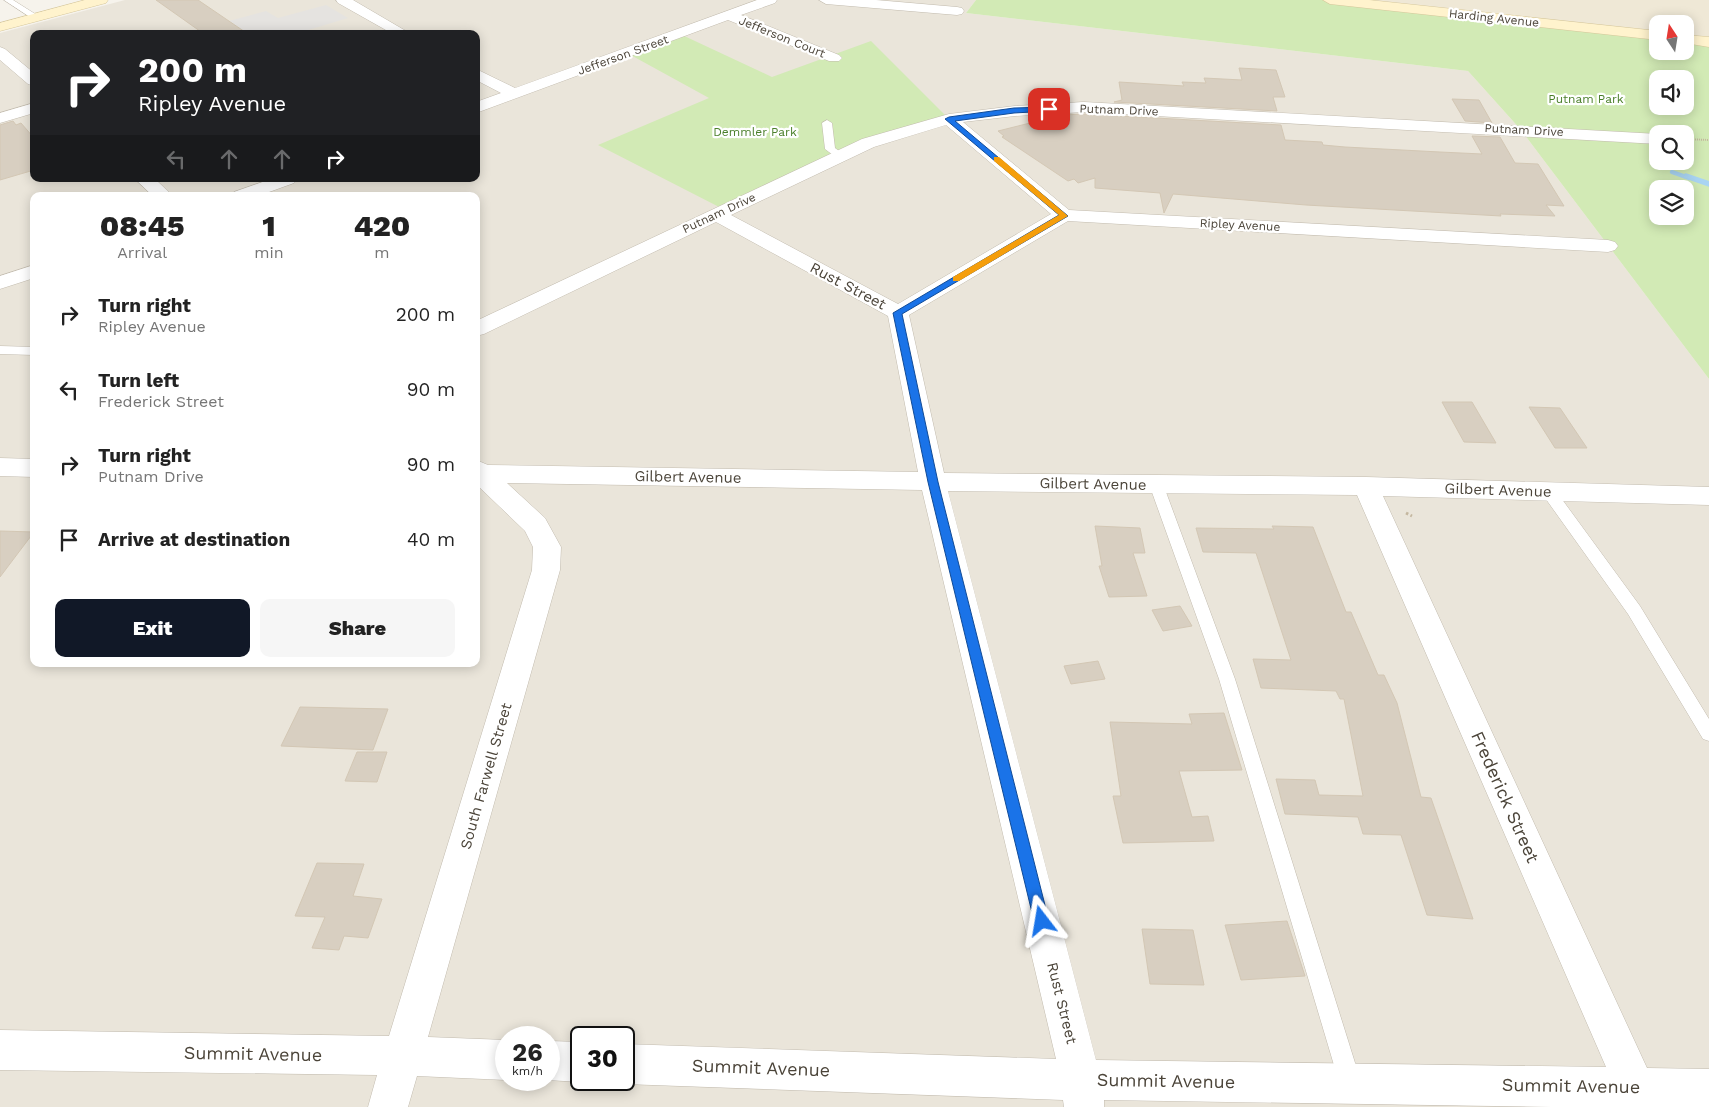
<!DOCTYPE html>
<html lang="en">
<head>
<meta charset="utf-8">
<style>
	body { margin:0; font-family:"Work Sans",sans-serif; background:#f6f6f6; color:#222; height:100vh; display:flex; flex-direction:column; font-size:19px; white-space:nowrap }
	* { box-sizing:border-box; margin:0 }
	p { font-size:16px; color:#767676 }
	.icon { flex:none; width:28px; height:28px; fill:none; stroke:currentColor; stroke-width:2; stroke-linecap:round; stroke-linejoin:round }
	.map { position:relative; flex:1; overflow:hidden }
	.sheet { position:absolute; left:30px; top:192px; width:450px; height:475px; display:flex; flex-direction:column; background:#fff; border-radius:10px; box-shadow:0 2px 12px #0003 }
	.sheet>* { flex:none }
	.banner { position:absolute; left:30px; top:30px; width:450px; height:152px; border-radius:10px; box-shadow:0 2px 12px #0003; background:#202124; color:#fff; overflow:hidden }
	.needle { width:32px; rotate:348deg }
	.tools { position:absolute; left:1649px; top:15px; display:grid; gap:10px }
	.tools a { display:grid; place-items:center; width:45px; height:45px; border-radius:10px; background:#fff; box-shadow:0 2px 12px #0003; font-size:25px }
	.speed { position:absolute; left:495px; top:1026px; display:flex; gap:10px; font-size:25px; font-weight:700; text-align:center }
	.speed>* { display:grid; place-content:center; width:65px; height:65px; border-radius:50%; background:#fff; box-shadow:0 2px 12px #0003; line-height:1 }
	.speed small { font-size:12px; font-weight:400 }
	.speed .limit { border:2px solid #111; border-radius:8px; background:#fff; color:#111 }
	.pin { position:absolute; display:grid; place-items:center; width:42px; height:42px; color:#fff; margin:-21px; border-radius:10px; box-shadow:0 2px 8px #0006 }
	.me { position:absolute; width:55px; margin:-28px; rotate:346deg; stroke-linejoin:round; filter:drop-shadow(0 0 4px #0008) }
	.turn { display:flex; align-items:center; gap:18px; height:105px; padding:0 25px; font-size:22px }
	.turn .icon { width:65px; height:65px; stroke-width:2.5 }
	.turn b { display:block; font-size:35px; line-height:42px }
	.lanes { display:flex; align-items:center; height:48px; padding:0 25px; background:#0003; justify-content:center; gap:25px; direction:ltr }
	.lanes .off { opacity:.35 }
	.eta { display:flex; justify-content:space-evenly; align-items:center; height:85px; text-align:center }
	.eta b { font-size:30px; font-weight:800; line-height:35px }
	.cta { display:flex; gap:10px; margin-top:auto; padding:10px 25px }
	.cta a { flex:1; height:58px; border-radius:10px; background:#111827; color:#fff; font-size:20px; font-weight:800; line-height:58px; text-align:center }
	.cta a+a { background:#f6f6f6; color:#222 }
	ul { padding:0; list-style:none }
	li { display:flex; align-items:center; gap:15px; height:75px; padding:0 25px }
	li div { flex:1 }
	li b { display:block; font-size:19px }
	li em { font-style:normal }
	.map>svg:first-child { display:block }
	.residential { fill:#eae5da; fill-rule:evenodd }
	.education { fill:#efe8d6 }
	.green { fill:#d2eab5; fill-rule:evenodd }
	.parking { fill:#e5e3e0 }
	.lines { fill:none; stroke-linecap:round; stroke-linejoin:round }
	.stream-far1 { stroke:#a9d4f2; stroke-width:4.5 }
	.stream { stroke:#a9d4f2; stroke-width:5.5 }
	.building { fill:#d8cfc1; stroke:#d3c7b4 }
	.service-casing { stroke:#c2bbae; stroke-width:1 }
	.minor-casing { stroke:#c2bbae; stroke-width:1 }
	.secondary-casing { stroke:#d6c79b; stroke-width:1 }
	.path-far1 { stroke:#c4b79f; stroke-width:2; stroke-dasharray:1 1; stroke-linecap:butt }
	.path { stroke:#c4b79f; stroke-width:3; stroke-dasharray:2.5 2.5; stroke-linecap:butt }
	.service { fill:#fff; fill-rule:evenodd }
	.minor { fill:#fff; fill-rule:evenodd }
	.secondary { fill:#fff3cd; fill-rule:evenodd }
	.route { fill:#1a73e8; stroke:#114b97 }
	.slow { fill:#f59e0b }
	.labels { text-anchor:middle; stroke-width:4.5; stroke-linejoin:round; paint-order:stroke }
	.far-street-label { font-size:12px; fill:#4b4439; stroke:#fff }
	.far-park-label { font-size:12px; fill:#4a7f2a; stroke:#fff }
	.street-label { font-size:15px; fill:#4b4439; stroke:#fff }
	.near-street-label { font-size:18px; fill:#4b4439; stroke:#fff }
</style>
</head>
<body>
<div class="map">
<svg width="1709" height="1107" viewBox="0 0 1709 1107">
	<rect width="100%" height="100%" fill="#f6f3ec"/>
	<path class="residential" d="M 125,0 L 976,0 L 966,13 L 1468,71 L 1521,130 L 1709,379 L 1709,1107 L 0,1107 L 0,33 ZM 34,34 L 476,34 L 476,179 L 34,179 ZM 34,196 L 476,196 L 476,664 L 34,664 ZM 506,1038 L 549,1038 L 549,1080 L 506,1080 ZM 581,1038 L 624,1038 L 624,1080 L 581,1080 Z"/>
	<path class="education" d="M 1371,0 L 1709,0 L 1709,38 L 1685,35 L 1685,24 L 1658,24 L 1657,32 Z"/>
	<path class="green" d="M 976,0 L 1330,0 L 1657,36 L 1658,51 L 1685,51 L 1685,39 L 1709,42 L 1709,379 L 1521,130 L 1468,71 L 966,13 ZM 1658,79 L 1685,79 L 1685,106 L 1658,106 ZM 1658,134 L 1685,134 L 1685,161 L 1658,161 ZM 1658,189 L 1685,189 L 1685,216 L 1658,216 Z
		M 680,34 L 772,77 L 871,41 L 949,119 L 868,143 L 725,210 L 598,145 L 709,98 L 627,53 Z"/>
	<path class="parking" d="M 326,5 L 348,18 L 295,34 L 285,34 L 279,30 L 265,34 L 248,34 L 229,21 L 266,11 L 278,18 Z"/>
	<g class="lines">
		<path class="stream-far1" d="M 1672,172 L 1689,178"/>
		<path class="stream" d="M 1686,176 L 1709,184"/>
	</g>
	<path class="building" d="M 156,0 L 198,0 L 248,34 L 204,34 Z
		M 1239,68 L 1276,70 L 1285,97 L 1273,97 L 1277,111 L 1114,102 L 1122,100 L 1119,82 L 1184,86 L 1182,82 L 1206,83 L 1204,78 L 1242,80 Z
		M 1452,99 L 1479,100 L 1492,123 L 1465,121 Z
		M 1084,114 L 1281,125 L 1285,140 L 1322,142 L 1323,145 L 1345,147 L 1440,152 L 1482,154 L 1472,136 L 1500,137 L 1515,163 L 1538,164 L 1564,206 L 1546,205 L 1555,216 L 1500,214 L 1501,216 L 1306,205 L 1173,194 L 1164,213 L 1160,193 L 1095,188 L 1095,178 L 1078,183 L 1074,179 L 1068,181 L 1002,137 L 1004,136 L 998,131 L 1062,115 Z
		M 13,121 L 16,125 L 21,123 L 34,138 L 34,170 L 0,180 L 0,125 Z
		M 1442,402 L 1472,402 L 1496,443 L 1464,442 Z
		M 1529,407 L 1560,408 L 1587,448 L 1555,448 Z
		M 1095,526 L 1140,528 L 1145,553 L 1133,553 L 1147,596 L 1109,597 L 1099,566 L 1102,566 Z
		M 1272,526 L 1313,527 L 1346,612 L 1351,612 L 1378,675 L 1384,675 L 1397,703 L 1421,797 L 1431,798 L 1473,919 L 1427,915 L 1401,835 L 1363,834 L 1358,817 L 1285,814 L 1276,779 L 1315,780 L 1319,795 L 1363,796 L 1344,699 L 1340,699 L 1336,691 L 1261,688 L 1253,659 L 1291,660 L 1256,553 L 1203,552 L 1196,528 L 1274,529 Z
		M 0,531 L 34,532 L 0,577 Z
		M 1180,606 L 1192,626 L 1163,631 L 1152,610 Z
		M 1098,661 L 1105,679 L 1071,684 L 1064,666 Z
		M 300,707 L 388,709 L 373,750 L 281,746 Z
		M 1224,713 L 1242,770 L 1179,771 L 1192,817 L 1208,816 L 1214,841 L 1123,843 L 1113,796 L 1121,796 L 1110,722 L 1192,724 L 1189,714 Z
		M 357,752 L 387,752 L 377,782 L 345,781 Z
		M 317,863 L 364,864 L 353,896 L 382,899 L 368,938 L 344,936 L 339,950 L 312,948 L 325,917 L 295,916 Z
		M 1287,921 L 1305,976 L 1241,980 L 1225,925 Z
		M 1142,929 L 1193,930 L 1204,985 L 1150,984 Z"/>
	<g class="lines">
		<defs>
			<path id="service" d="M 4,0 L 13,0 L 40,17 L 33,19 Z
				M 827,120 L 832,123 L 835,148 L 843,154 L 843,158 L 837,158 L 825,149 L 822,123 Z
				M 0,346 L 34,347 L 34,355 L 0,354 Z
				M 1156,479 L 1161,481 L 1163,484 L 1235,679 L 1361,1082 L 1358,1090 L 1350,1093 L 1342,1090 L 1339,1082 L 1219,679 L 1149,484 L 1151,481 Z
				M 1548,486 L 1553,487 L 1640,606 L 1709,719 L 1709,741 L 1703,739 L 1628,614 L 1543,495 L 1541,491 L 1543,487 Z"/>
			<path id="minor" d="M 336,0 L 353,0 L 411,34 L 393,34 L 338,3 Z
				M 757,0 L 777,0 L 775,3 L 741,15 L 839,55 L 842,58 L 839,61 L 829,61 L 728,20 L 476,113 L 476,102 L 501,93 L 476,80 L 476,69 L 515,88 Z
				M 819,0 L 876,0 L 957,7 L 962,8 L 964,11 L 962,14 L 957,15 L 826,4 Z
				M 0,47 L 5,49 L 34,73 L 34,86 L 28,84 L 0,60 Z
				M 1084,102 L 1658,134 L 1658,144 L 1084,112 L 1015,116 L 963,122 L 1069,210 L 1608,240 L 1615,242 L 1618,246 L 1615,250 L 1608,252 L 1068,221 L 909,315 L 944,473 L 1366,477 L 1709,487 L 1709,505 L 1383,496 L 1647,1068 L 1709,1069 L 1709,1107 L 1552,1107 L 1104,1100 L 1104,1107 L 1064,1107 L 1063,1100 L 624,1084 L 614,1080 L 624,1080 L 624,1044 L 1056,1059 L 922,490 L 507,483 L 545,518 L 561,547 L 560,570 L 428,1037 L 506,1040 L 506,1080 L 417,1076 L 408,1107 L 368,1107 L 377,1075 L 0,1070 L 0,1030 L 389,1036 L 532,570 L 533,547 L 525,531 L 476,484 L 476,460 L 488,465 L 918,472 L 888,316 L 716,222 L 484,334 L 476,336 L 476,321 L 862,139 L 949,114 L 1015,106 ZM 946,125 L 1051,214 L 898,304 L 731,215 L 874,147 ZM 948,491 L 1357,495 L 1606,1067 L 1096,1060 Z
				M 34,103 L 34,113 L 0,123 L 0,113 Z
				M 135,179 L 155,179 L 173,196 L 153,196 Z
				M 271,179 L 297,179 L 294,183 L 258,196 L 232,196 L 234,192 Z
				M 34,265 L 34,278 L 0,289 L 0,276 Z
				M 0,458 L 34,459 L 34,477 L 0,476 Z
				M 549,1041 L 581,1042 L 581,1080 L 586,1080 L 581,1082 L 547,1080 L 549,1080 Z"/>
			<path id="secondary" d="M 85,0 L 108,0 L 106,3 L 0,31 L 0,23 Z
				M 1323,0 L 1369,0 L 1658,31 L 1658,40 L 1330,4 Z
				M 1685,35 L 1709,37 L 1709,47 L 1685,43 Z"/>
		</defs>
		<use href="#service" class="service-casing"/>
		<use href="#minor" class="minor-casing"/>
		<use href="#secondary" class="secondary-casing"/>
		<path class="path-far1" d="M 1685,139 L 1709,140"/>
		<path class="path" d="M 1406,513 L 1412,516"/>
		<use href="#service" class="service"/>
		<use href="#minor" class="minor"/>
		<use href="#secondary" class="secondary"/>
	</g>
	<path class="route" d="M 1014,108 L 1049,107 L 1052,109 L 1049,111 L 1014,113 L 955,121 L 1068,216 L 902,314 L 938,482 L 1049,921 L 1047,926 L 1042,929 L 1036,926 L 1034,921 L 928,482 L 893,313 L 1059,215 L 945,119 L 949,117 Z"/>
	<path class="slow" d="M 994,157 L 999,157 L 1068,216 L 959,281 L 953,281 L 953,277 L 1059,215 L 994,161 Z"/>
	<g class="labels">
		<g class="far-street-label">
			<text transform="translate(1494 18) rotate(6)" y="4">Harding Avenue</text>
			<text transform="translate(782 37) rotate(22)" y="4">Jefferson Court</text>
			<text transform="translate(623 55) rotate(-20)" y="4">Jefferson Street</text>
			<text transform="translate(1119 110) rotate(2)" y="4">Putnam Drive</text>
			<text transform="translate(1524 130) rotate(3)" y="4">Putnam Drive</text>
			<text transform="translate(719 213) rotate(-25)" y="4">Putnam Drive</text>
			<text transform="translate(1240 225) rotate(3)" y="4">Ripley Avenue</text>
		</g>
		<g class="far-park-label">
			<text x="1586" y="103">Putnam Park</text>
			<text x="755" y="136">Demmler Park</text>
		</g>
		<g class="street-label">
			<text transform="translate(848 286) rotate(28)" y="5">Rust Street</text>
			<text transform="translate(688 477) rotate(1)" y="5">Gilbert Avenue</text>
			<text transform="translate(1093 484) rotate(1)" y="5">Gilbert Avenue</text>
			<text transform="translate(1498 490) rotate(2)" y="5">Gilbert Avenue</text>
			<text transform="translate(486 776) rotate(-74)" y="5">South Farwell Street</text>
			<text transform="translate(1062 1003) rotate(76)" y="5">Rust Street</text>
		</g>
		<g class="near-street-label">
			<text transform="translate(1505 797) rotate(66)" y="6">Frederick Street</text>
			<text transform="translate(253 1054) rotate(1)" y="6">Summit Avenue</text>
			<text transform="translate(761 1068) rotate(2)" y="6">Summit Avenue</text>
			<text transform="translate(1166 1081) rotate(1)" y="6">Summit Avenue</text>
			<text transform="translate(1571 1086) rotate(1)" y="6">Summit Avenue</text>
		</g>
	</g>
</svg>
<div class="tools">
<a><svg class="needle" viewBox="-14 -14 28 28"><path d="M0-13l5 13h-10z" fill="#e53935"/><path d="M0 13l5-13h-10z" fill="#767676"/></svg></a>
<a><svg class="icon" aria-label="sound" viewBox="0 0 24 24"><path d="M4 9h4l5-4v14l-5-4H4zM17 9q2 3 0 6"/></svg></a>
<a><svg class="icon" aria-label="search" viewBox="0 0 24 24"><circle cx="10" cy="10" r="6"/><path d="M15 15l6 6"/></svg></a>
<a><svg class="icon" aria-label="layers" viewBox="0 0 24 24"><path d="M12 4l9 5-9 5-9-5zM3 14l9 5 9-5"/></svg></a>
</div>
<div class="speed"><div>26<small>km/h</small></div><div class="limit">30</div></div>
<div class="pin" style="left:1049px;top:109px;background:#d93025"><svg class="icon" aria-label="arrive" viewBox="0 0 24 24"><path d="M6 21V4h12l-3 4 3 4H6"/></svg></div>
<svg class="me" style="left:1042px;top:921px" viewBox="-20 -20 40 40"><path d="M0-17L14 15 0 8-14 15z" fill="#1a73e8" stroke="#fff" stroke-width="4"/></svg>
<div class="banner">
<div class="turn"><svg class="icon" aria-label="right" viewBox="0 0 24 24"><path d="M7 20v-9h11M14 6l5 5-5 5"/></svg><div><b>200 m</b>Ripley Avenue</div></div>
<div class="lanes"><svg class="icon off" aria-label="left" viewBox="0 0 24 24"><path d="M17 20v-9H6M10 6l-5 5 5 5"/></svg><svg class="icon off" aria-label="ahead" viewBox="0 0 24 24"><path d="M12 20V5M6 11l6-6 6 6"/></svg><svg class="icon off" aria-label="ahead" viewBox="0 0 24 24"><path d="M12 20V5M6 11l6-6 6 6"/></svg><svg class="icon" aria-label="right" viewBox="0 0 24 24"><path d="M7 20v-9h11M14 6l5 5-5 5"/></svg></div>
</div>
<section class="sheet">
<div class="eta">
<div><b>08:45</b><p>Arrival</p></div>
<div><b>1</b><p>min</p></div>
<div><b>420</b><p>m</p></div>
</div>
<ul>
<li><svg class="icon" aria-label="right" viewBox="0 0 24 24"><path d="M7 20v-9h11M14 6l5 5-5 5"/></svg><div><b>Turn right</b><p>Ripley Avenue</p></div><em>200 m</em></li>
<li><svg class="icon" aria-label="left" viewBox="0 0 24 24"><path d="M17 20v-9H6M10 6l-5 5 5 5"/></svg><div><b>Turn left</b><p>Frederick Street</p></div><em>90 m</em></li>
<li><svg class="icon" aria-label="right" viewBox="0 0 24 24"><path d="M7 20v-9h11M14 6l5 5-5 5"/></svg><div><b>Turn right</b><p>Putnam Drive</p></div><em>90 m</em></li>
<li><svg class="icon" aria-label="arrive" viewBox="0 0 24 24"><path d="M6 21V4h12l-3 4 3 4H6"/></svg><div><b>Arrive at destination</b></div><em>40 m</em></li>
</ul>
<div class="cta"><a>Exit</a><a>Share</a></div>
</section>
</div>
</body>
</html>
